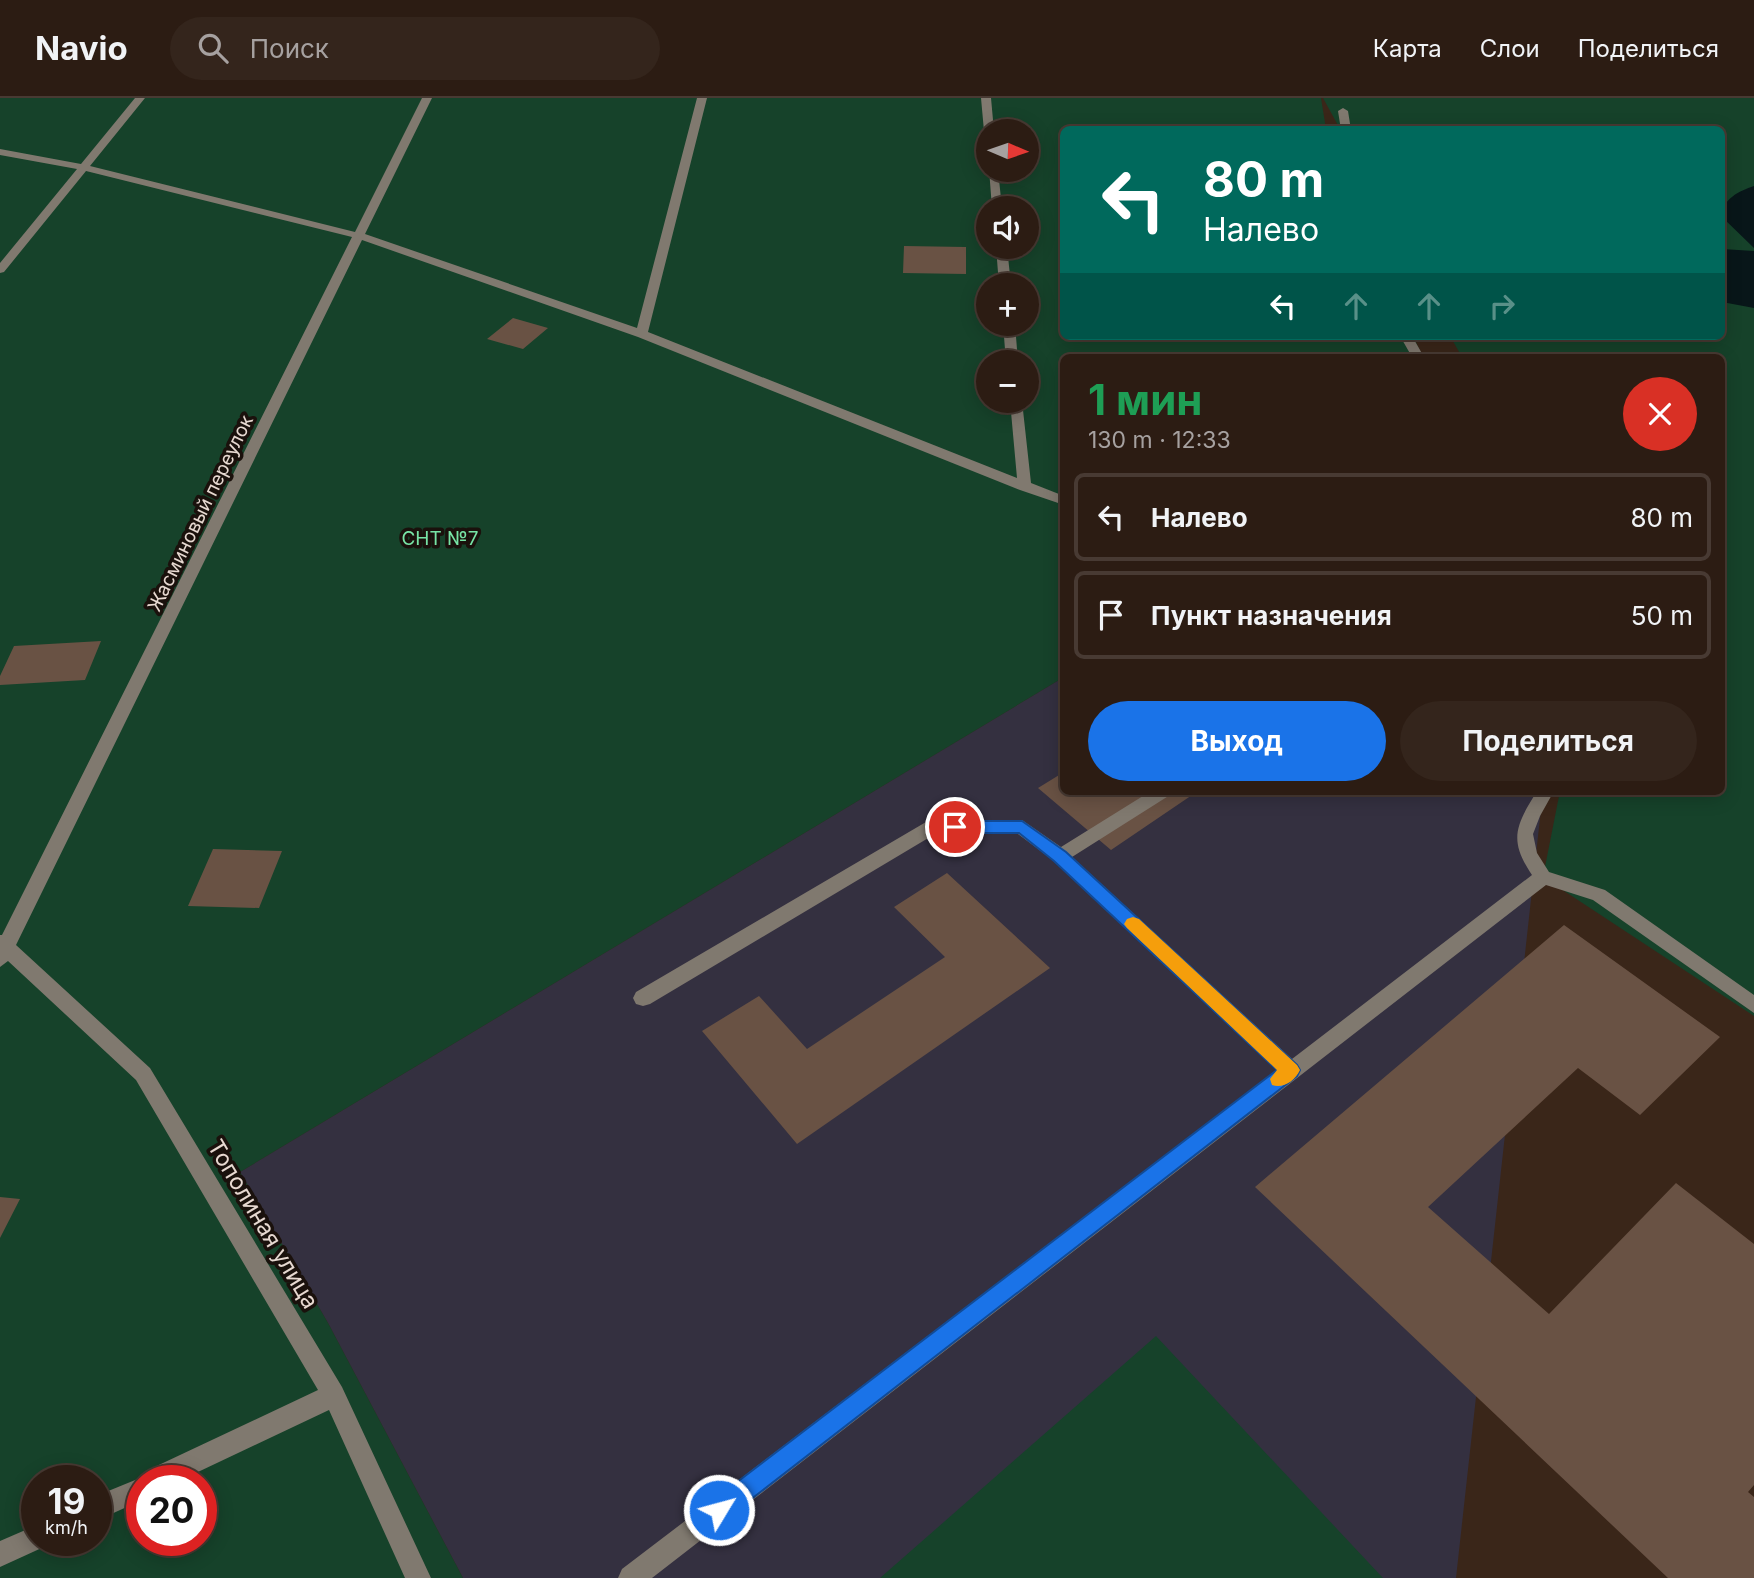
<!DOCTYPE html>
<html lang="ru">
<head>
<meta charset="utf-8">
<style>
	body { margin:0; font-family:Inter,sans-serif; background:#34251c; color:#f1f3f6; height:100vh; display:flex; flex-direction:column; font-size:26px; white-space:nowrap }
	* { box-sizing:border-box; margin:0 }
	p { font-size:23px; color:#a6a1a0 }
	.icon { flex:none; width:38px; height:38px; fill:none; stroke:currentColor; stroke-width:2; stroke-linecap:round; stroke-linejoin:round }
	.map { position:relative; flex:1; overflow:hidden }
	.sheet { position:absolute; left:1060px; top:256px; width:665px; height:441px; display:flex; flex-direction:column; background:#2c1c13; border-radius:10px; box-shadow:0 4px 18px #0003,0 0 0 2px #483a33 }
	.sheet>* { flex:none }
	.banner { position:absolute; left:1060px; top:28px; width:665px; height:214px; border-radius:10px; box-shadow:0 4px 18px #0003,0 0 0 2px #483a33; background:#00695c; color:#fff; overflow:hidden }
	.needle { width:46px; rotate:92deg }
	.controls { position:absolute; left:976px; top:21px; display:grid; gap:14px }
	.controls a { display:grid; place-items:center; width:63px; height:63px; border-radius:50%; background:#2c1c13; box-shadow:0 4px 18px #0003,0 0 0 2px #483a33; font-size:35px }
	.speed { position:absolute; left:21px; top:1367px; display:flex; gap:14px; font-size:35px; font-weight:700; text-align:center }
	.speed>* { display:grid; place-content:center; width:91px; height:91px; border-radius:50%; background:#2c1c13; box-shadow:0 4px 18px #0003,0 0 0 2px #483a33; line-height:1 }
	.speed small { font-size:18px; font-weight:400 }
	.speed .limit { border:10px solid #d22; background:#fff; color:#111 }
	.pin { position:absolute; display:grid; place-items:center; width:60px; height:60px; color:#fff; margin:-30px; border:4px solid #fff; border-radius:50%; box-shadow:0 2px 7px #0007 }
	.me { position:absolute; width:77px; margin:-38px; rotate:53deg; stroke-linejoin:round; filter:drop-shadow(0 0 5px #0008) }
	.turn { display:flex; align-items:center; gap:24px; height:147px; padding:0 28px; font-size:32px }
	.turn .icon { width:91px; height:91px; stroke-width:2.5 }
	.turn b { display:block; font-size:49px; line-height:60px }
	.lanes { display:flex; align-items:center; height:66px; padding:0 28px; background:#0003; justify-content:center; gap:35px; direction:ltr }
	.lanes .off { opacity:.35 }
	.round { display:grid; place-items:center; flex:none; width:74px; height:74px; border-radius:37px; background:#34251c }
	.head { display:flex; align-items:center; justify-content:space-between; height:119px; padding:0 28px }
	h1 { font-size:42px; font-weight:700; line-height:52px; color:#1e9e55 }
	.action { display:flex; gap:14px; margin-top:auto; padding:14px 28px }
	.action a { flex:1; height:80px; border-radius:42px; background:#1a73e8; color:#fff; font-size:28px; font-weight:700; line-height:80px; text-align:center }
	.action a+a { background:#34251c; color:#f1f3f6 }
	ul { padding:0; list-style:none }
	li { display:flex; align-items:center; gap:21px; height:88px; margin:0 14px 10px; padding:0 14px; border:4px solid #483a33; border-radius:10px }
	li div { flex:1 }
	li b { display:block; font-size:26px }
	li em { font-style:normal }
	header { display:flex; align-items:center; gap:42px; box-sizing:border-box; height:98px; padding:0 35px; background:#2c1c13; border-bottom:2px solid #483a33 }
	header strong { font-size:33px }
	nav { display:flex; gap:38px; margin-inline-start:auto; font-size:24px }
	.search { width:490px; height:63px; background:#34251c; display:flex; align-items:center; gap:18px; box-sizing:border-box; padding:0 24px; border-radius:38px; color:#a6a1a0; font-size:26px }
	.map>svg:first-child { display:block }
	.education { fill:#343040 }
	.green { fill:#16422a; fill-rule:evenodd }
	.water { fill:#081619 }
	.building { fill:#695244 }
	.lines { fill:none; stroke-linecap:round; stroke-linejoin:round }
	.minor { fill:#80796f; fill-rule:evenodd }
	.route { fill:#1a73e8; stroke:#114b97; stroke-width:2 }
	.slow { fill:#f59e0b }
	.labels { text-anchor:middle; stroke-width:7; stroke-linejoin:round; paint-order:stroke }
	.street-label { font-size:19px; fill:#e7d9d1; stroke:#1a110c }
	.park-label { font-size:19px; fill:#77e4a5; stroke:#1a110c }
	.near-street-label { font-size:23px; fill:#e7d9d1; stroke:#1a110c }
</style>
</head>
<body>
<header>
<strong>Navio</strong>
<div class="search"><svg class="icon" aria-label="search" viewBox="0 0 24 24"><circle cx="10" cy="10" r="6"/><path d="M15 15l6 6"/></svg>Поиск</div>
<nav><a>Карта</a><a>Слои</a><a>Поделиться</a></nav>
</header>
<div class="map">
<svg width="1754" height="1480" viewBox="0 0 1754 1480">
	<rect width="100%" height="100%" fill="#3a2619"/>
	<path class="education" d="M 1064,579 L 1064,693 L 1543,693 L 1456,1480 L 463,1480 L 328,1225 L 240,1074 Z"/>
	<path class="green" d="M 0,0 L 1321,0 L 1326,31 L 1064,32 L 1064,238 L 1413,238 L 1423,259 L 1064,259 L 1064,579 L 240,1074 L 328,1225 L 463,1480 L 0,1480 ZM 989,33 L 1027,33 L 1027,72 L 989,72 ZM 989,110 L 1027,110 L 1027,149 L 989,149 ZM 989,187 L 1027,187 L 1027,226 L 989,226 ZM 989,264 L 1027,264 L 1027,303 L 989,303 ZM 37,1382 L 96,1382 L 96,1442 L 37,1442 ZM 142,1382 L 201,1382 L 201,1442 L 142,1442 Z
		M 1323,0 L 1754,0 L 1754,918 L 1543,779 L 1560,693 L 1722,693 L 1722,259 L 1462,259 L 1450,238 L 1722,238 L 1722,32 L 1340,31 Z
		M 1156,1238 L 1383,1480 L 880,1480 Z"/>
	<path class="water" d="M 1754,88 L 1754,150 L 1722,119 C 1722,101 1739,93 1754,88 Z
		M 1722,151 L 1754,153 L 1754,210 L 1722,204 Z"/>
	<path class="building" d="M 904,148 L 966,149 L 966,176 L 903,175 Z
		M 513,220 L 548,230 L 523,251 L 487,241 Z
		M 101,543 L 85,582 L 0,587 L 0,578 L 14,548 Z
		M 1064,674 L 1064,693 L 1198,693 L 1111,752 L 1038,690 Z
		M 213,751 L 282,753 L 259,810 L 188,808 Z
		M 947,775 L 1050,870 L 797,1046 L 702,933 L 759,898 L 807,951 L 945,859 L 894,809 Z
		M 1564,827 L 1720,939 L 1640,1017 L 1578,970 L 1428,1109 L 1549,1216 L 1676,1085 L 1754,1146 L 1754,1387 L 1748,1394 L 1754,1399 L 1754,1480 L 1668,1480 L 1255,1089 Z
		M 0,1099 L 20,1101 L 0,1140 Z"/>
	<g class="lines">
		<path class="minor" d="M 135,0 L 145,0 L 90,68 L 355,134 L 422,0 L 432,0 L 365,136 L 637,230 L 697,0 L 707,0 L 648,234 L 1017,380 L 1010,303 L 1022,303 L 1031,385 L 1064,398 L 1064,407 L 1020,392 L 638,239 L 362,142 L 16,847 L 150,970 L 342,1289 L 431,1480 L 405,1480 L 329,1312 L 181,1382 L 142,1382 L 142,1402 L 96,1423 L 96,1398 L 145,1378 L 146,1373 L 318,1292 L 136,982 L 8,863 L 0,869 L 0,837 L 2,837 L 352,139 L 86,73 L 4,174 L 0,175 L 0,165 L 77,71 L 0,57 L 0,51 L 81,66 Z
			M 981,0 L 991,0 L 994,33 L 989,33 L 989,36 L 984,33 Z
			M 1343,10 L 1348,13 L 1351,32 L 1341,32 L 1338,13 Z
			M 989,71 L 998,72 L 1002,110 L 992,110 Z
			M 996,149 L 1007,149 L 1011,187 L 999,187 Z
			M 1003,226 L 1015,226 L 1018,264 L 1006,264 Z
			M 1400,238 L 1412,238 L 1424,259 L 1412,259 Z
			M 1151,693 L 1172,693 L 1170,697 L 1072,759 L 1292,961 L 1532,777 C 1508,742 1516,727 1537,693 L 1554,693 L 1540,718 L 1533,736 L 1537,755 L 1549,774 L 1605,792 L 1754,897 L 1754,915 L 1593,802 L 1546,787 L 652,1480 L 618,1480 L 622,1471 L 1277,972 L 1054,763 L 1018,736 L 935,736 L 650,906 L 643,908 L 636,906 L 633,900 L 636,894 L 926,724 L 1022,722 L 1061,749 Z
			M 37,1427 L 37,1442 L 48,1442 L 46,1448 L 0,1469 L 0,1443 Z"/>
	</g>
	<path class="route" d="M 955,723 L 1022,723 L 1066,754 L 1297,967 L 1300,972 L 1297,978 L 727,1420 L 719,1423 L 711,1420 L 708,1412 L 711,1404 L 1277,972 L 1054,763 L 1019,735 L 955,735 L 947,729 Z"/>
	<path class="slow" d="M 1133,819 L 1139,821 L 1297,967 L 1300,972 C 1295,983 1283,991 1272,987 L 1270,981 L 1277,972 L 1127,830 L 1124,826 L 1127,821 Z"/>
	<g class="labels">
		<g class="street-label">
			<text transform="translate(200 415) rotate(-64)" y="7">Жасминовый переулок</text>
		</g>
		<g class="park-label">
			<text x="440" y="447">СНТ №7</text>
		</g>
		<g class="near-street-label">
			<text transform="translate(263 1126) rotate(59)" y="8">Тополиная улица</text>
		</g>
	</g>
</svg>
<div class="controls">
<a><svg class="needle" viewBox="-14 -14 28 28"><path d="M0-13l5 13h-10z" fill="#e53935"/><path d="M0 13l5-13h-10z" fill="#a6a1a0"/></svg></a>
<a><svg class="icon" aria-label="sound" viewBox="0 0 24 24"><path d="M4 9h4l5-4v14l-5-4H4zM17 9q2 3 0 6"/></svg></a>
<a>+</a>
<a>−</a>
</div>
<div class="speed"><div>19<small>km/h</small></div><div class="limit">20</div></div>
<div class="pin" style="left:955px;top:729px;background:#d93025"><svg class="icon" aria-label="arrive" viewBox="0 0 24 24"><path d="M6 21V4h12l-3 4 3 4H6"/></svg></div>
<svg class="me" style="left:719px;top:1412px" viewBox="-20 -20 40 40"><circle r="17" fill="#1a73e8" stroke="#fff" stroke-width="3"/><path d="M0-11L8 9 0 5-8 9z" fill="#fff"/></svg>
<div class="banner">
<div class="turn"><svg class="icon" aria-label="left" viewBox="0 0 24 24"><path d="M17 20v-9H6M10 6l-5 5 5 5"/></svg><div><b>80 m</b>Налево</div></div>
<div class="lanes"><svg class="icon" aria-label="left" viewBox="0 0 24 24"><path d="M17 20v-9H6M10 6l-5 5 5 5"/></svg><svg class="icon off" aria-label="ahead" viewBox="0 0 24 24"><path d="M12 20V5M6 11l6-6 6 6"/></svg><svg class="icon off" aria-label="ahead" viewBox="0 0 24 24"><path d="M12 20V5M6 11l6-6 6 6"/></svg><svg class="icon off" aria-label="right" viewBox="0 0 24 24"><path d="M7 20v-9h11M14 6l5 5-5 5"/></svg></div>
</div>
<section class="sheet">
<div class="head"><div><h1>1 мин</h1><p>130 m · 12:33</p></div><a class="round" style="background:#d93025;color:#fff"><svg class="icon" aria-label="close" viewBox="0 0 24 24"><path d="M6 6l12 12M18 6L6 18"/></svg></a></div>
<ul>
<li><svg class="icon" aria-label="left" viewBox="0 0 24 24"><path d="M17 20v-9H6M10 6l-5 5 5 5"/></svg><div><b>Налево</b></div><em>80 m</em></li>
<li><svg class="icon" aria-label="arrive" viewBox="0 0 24 24"><path d="M6 21V4h12l-3 4 3 4H6"/></svg><div><b>Пункт назначения</b></div><em>50 m</em></li>
</ul>
<div class="action"><a>Выход</a><a>Поделиться</a></div>
</section>
</div>
</body>
</html>
